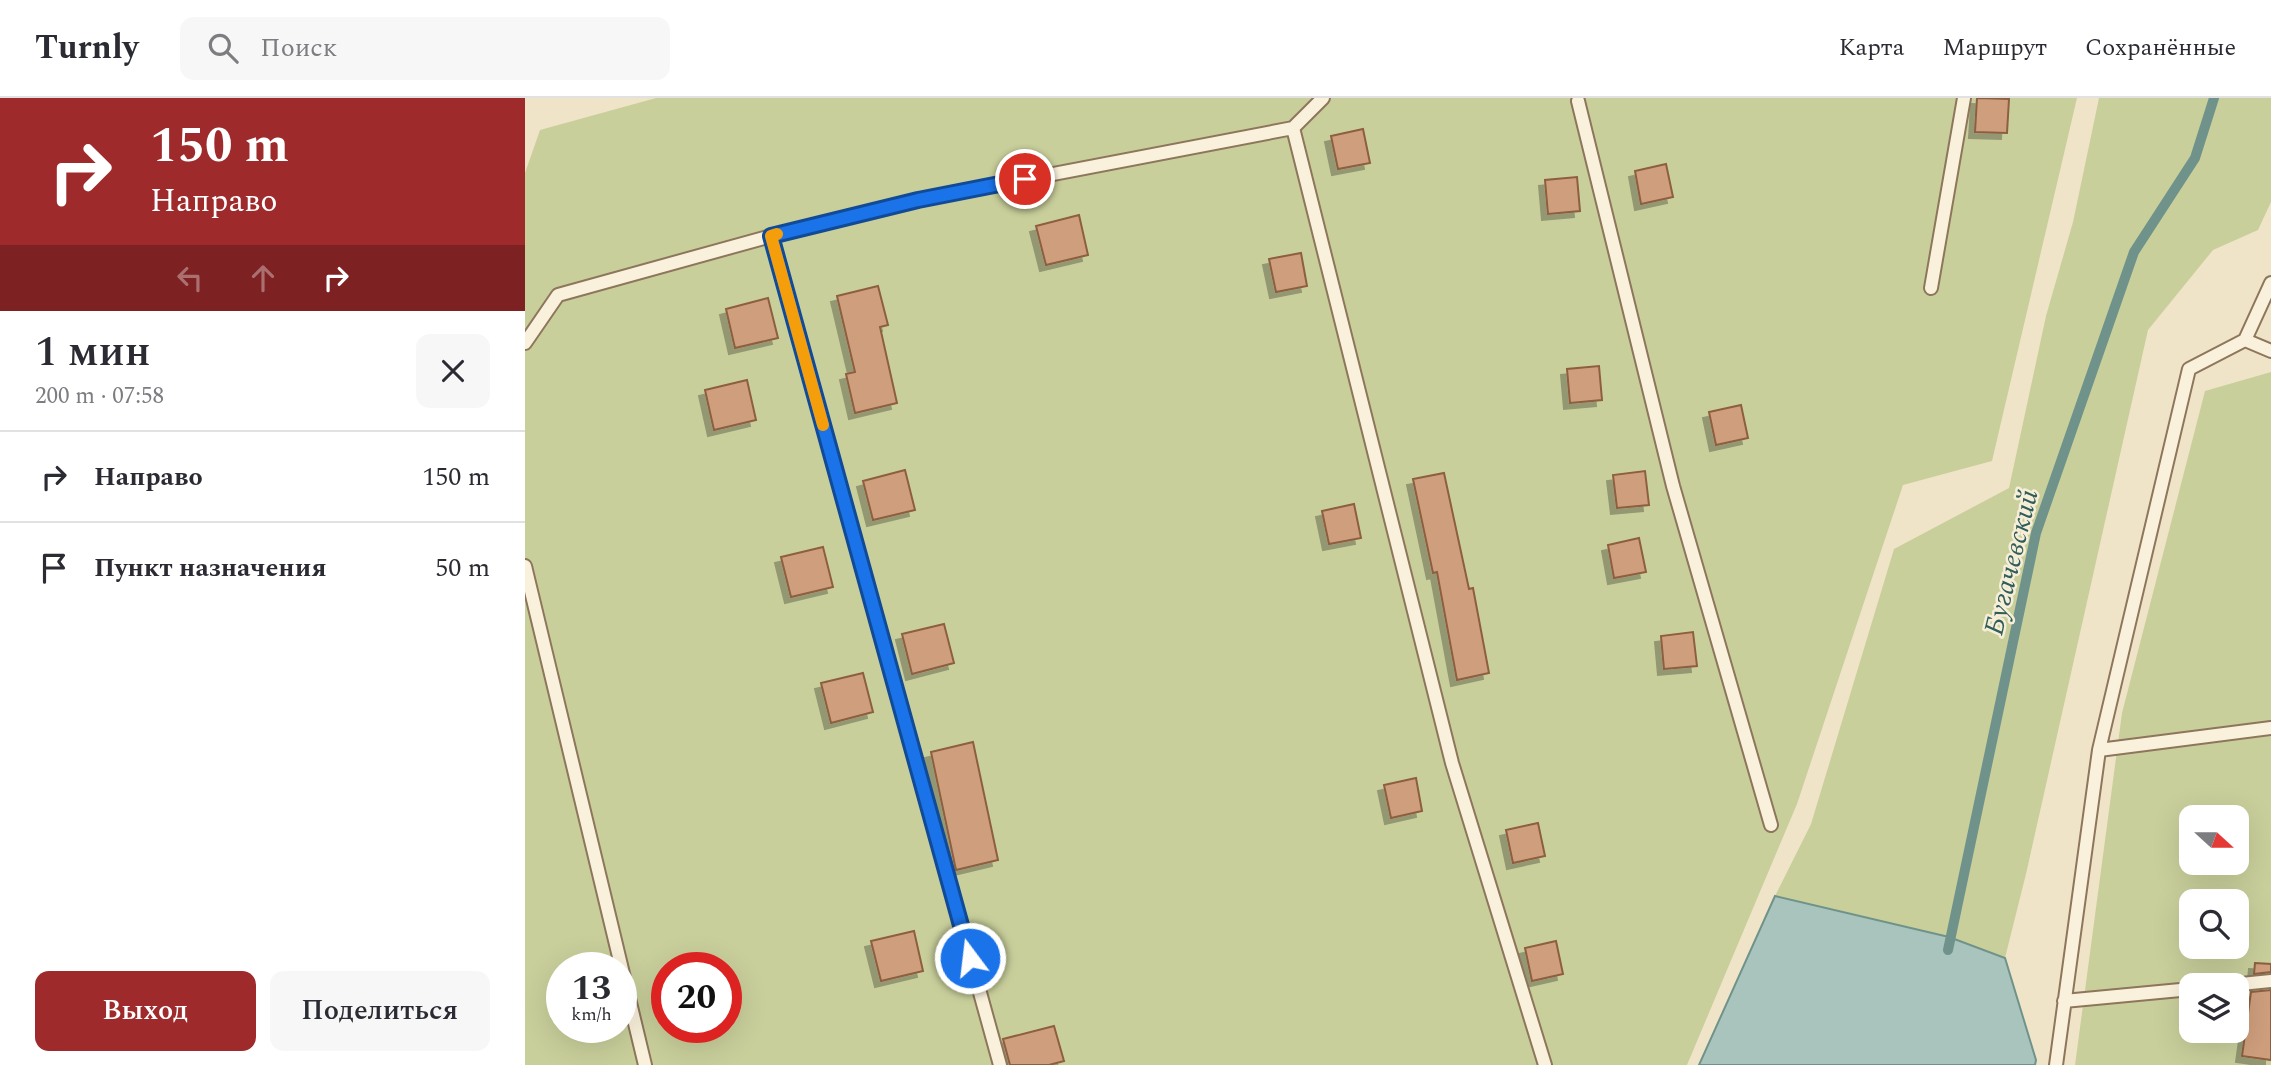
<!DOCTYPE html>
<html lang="ru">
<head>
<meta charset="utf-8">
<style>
	body { margin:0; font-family:Spectral,serif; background:#f7f7f7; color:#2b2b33; height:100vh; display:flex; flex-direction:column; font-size:26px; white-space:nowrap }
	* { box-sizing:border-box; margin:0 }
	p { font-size:23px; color:#7c7c81 }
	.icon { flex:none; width:38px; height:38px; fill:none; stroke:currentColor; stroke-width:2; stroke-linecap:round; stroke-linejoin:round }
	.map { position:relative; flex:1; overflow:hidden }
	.drawer { display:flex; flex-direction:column; background:#fff; width:525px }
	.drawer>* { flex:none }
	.top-card { background:#9e2a2b; color:#fff; overflow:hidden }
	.needle { width:46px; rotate:111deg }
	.fabs { position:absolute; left:1654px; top:707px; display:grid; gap:14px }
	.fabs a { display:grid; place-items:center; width:70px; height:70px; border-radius:14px; background:#fff; box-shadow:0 7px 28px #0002; font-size:35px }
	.speed { position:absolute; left:21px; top:854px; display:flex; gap:14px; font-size:35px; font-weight:700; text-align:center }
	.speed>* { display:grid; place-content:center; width:91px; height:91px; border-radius:50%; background:#fff; box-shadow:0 7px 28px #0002; line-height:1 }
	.speed small { font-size:18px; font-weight:400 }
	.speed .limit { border:10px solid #d22; background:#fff; color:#111 }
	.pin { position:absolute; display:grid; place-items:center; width:60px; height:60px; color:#fff; margin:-30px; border:4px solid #fff; border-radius:50%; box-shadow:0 2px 7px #0007 }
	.me { position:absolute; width:77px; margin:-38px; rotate:345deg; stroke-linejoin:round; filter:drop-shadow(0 0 5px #0008) }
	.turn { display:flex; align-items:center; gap:24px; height:147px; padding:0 35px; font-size:32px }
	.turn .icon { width:91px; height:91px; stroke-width:2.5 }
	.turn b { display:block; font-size:49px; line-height:60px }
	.lanes { display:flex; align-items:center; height:66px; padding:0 35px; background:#0003; justify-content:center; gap:35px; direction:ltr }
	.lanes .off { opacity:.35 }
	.round { display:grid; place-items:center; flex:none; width:74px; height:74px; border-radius:14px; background:#f7f7f7 }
	.headline { display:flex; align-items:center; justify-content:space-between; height:119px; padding:0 35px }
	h1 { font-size:42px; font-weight:600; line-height:52px }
	.primary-button { display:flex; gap:14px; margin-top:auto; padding:14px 35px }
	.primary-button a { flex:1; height:80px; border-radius:14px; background:#9e2a2b; color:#fff; font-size:28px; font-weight:600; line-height:80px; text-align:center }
	.primary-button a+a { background:#f7f7f7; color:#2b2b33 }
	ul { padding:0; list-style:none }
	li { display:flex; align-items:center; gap:21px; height:91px; padding:0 35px; border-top:2px solid #e1e1e2 }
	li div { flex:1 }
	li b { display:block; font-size:26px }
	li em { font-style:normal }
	header { display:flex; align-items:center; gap:42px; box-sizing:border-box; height:98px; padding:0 35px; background:#fff; border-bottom:2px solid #e1e1e2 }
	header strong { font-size:33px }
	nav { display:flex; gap:38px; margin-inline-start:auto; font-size:24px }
	.search { width:490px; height:63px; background:#f7f7f7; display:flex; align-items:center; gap:18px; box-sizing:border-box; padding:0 24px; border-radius:14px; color:#7c7c81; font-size:26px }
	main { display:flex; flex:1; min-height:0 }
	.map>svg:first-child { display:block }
	.green { fill:#c9cf9b; fill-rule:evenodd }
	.water { fill:#a9c4bc; stroke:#6f938a; stroke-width:2 }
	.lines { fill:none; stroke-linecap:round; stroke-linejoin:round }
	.stream { stroke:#6f938a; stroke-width:10 }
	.building { fill:#cf9f7d; stroke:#8d5f41; stroke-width:2; filter:url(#shadow) }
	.lane-casing { stroke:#8d765c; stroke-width:16 }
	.lane { stroke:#faf1dc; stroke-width:12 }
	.route-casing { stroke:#114b97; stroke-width:18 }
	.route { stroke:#1a73e8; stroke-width:12 }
	.slow { stroke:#f59e0b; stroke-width:12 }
	.labels { text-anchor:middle; stroke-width:5; stroke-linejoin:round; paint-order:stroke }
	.water-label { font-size:28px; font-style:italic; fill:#2f5d5a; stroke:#f7eed8 }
</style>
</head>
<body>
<header>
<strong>Turnly</strong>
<div class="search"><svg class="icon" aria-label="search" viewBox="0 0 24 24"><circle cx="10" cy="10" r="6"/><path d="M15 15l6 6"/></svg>Поиск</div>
<nav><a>Карта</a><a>Маршрут</a><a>Сохранённые</a></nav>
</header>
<main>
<section class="drawer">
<div class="top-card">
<div class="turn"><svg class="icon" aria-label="right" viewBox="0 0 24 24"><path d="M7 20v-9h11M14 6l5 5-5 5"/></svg><div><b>150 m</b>Направо</div></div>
<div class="lanes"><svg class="icon off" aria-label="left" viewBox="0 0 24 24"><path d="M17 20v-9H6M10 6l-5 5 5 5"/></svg><svg class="icon off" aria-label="ahead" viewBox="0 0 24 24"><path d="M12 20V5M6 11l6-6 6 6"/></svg><svg class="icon" aria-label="right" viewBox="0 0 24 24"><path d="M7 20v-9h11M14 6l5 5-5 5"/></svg></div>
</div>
<div class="headline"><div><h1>1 мин</h1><p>200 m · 07:58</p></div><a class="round"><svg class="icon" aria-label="close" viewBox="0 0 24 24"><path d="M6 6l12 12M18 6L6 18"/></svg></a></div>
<ul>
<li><svg class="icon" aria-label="right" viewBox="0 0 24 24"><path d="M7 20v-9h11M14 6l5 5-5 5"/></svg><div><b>Направо</b></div><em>150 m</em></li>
<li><svg class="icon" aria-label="arrive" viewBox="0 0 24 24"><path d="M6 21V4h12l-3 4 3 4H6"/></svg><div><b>Пункт назначения</b></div><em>50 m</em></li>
</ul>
<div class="primary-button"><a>Выход</a><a>Поделиться</a></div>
</section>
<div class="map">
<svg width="1746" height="967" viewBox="0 0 1746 967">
	<defs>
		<filter id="shadow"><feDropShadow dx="-6" dy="6" stdDeviation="0" flood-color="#0004"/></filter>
	</defs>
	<rect width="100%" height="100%" fill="#f0e4c8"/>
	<path class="green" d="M 131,0 L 1552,0 L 1467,363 L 1378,387 L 1272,706 L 1162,967 L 0,967 L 0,75 L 15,32 ZM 37,870 L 96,870 L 96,929 L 37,929 ZM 142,870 L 201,870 L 201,929 L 142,929 Z
		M 1574,0 L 1746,0 L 1746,104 L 1733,132 L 1688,152 L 1623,232 L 1501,776 L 1480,860 L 1424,839 L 1250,798 L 1286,726 L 1369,451 L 1484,390 L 1521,218 L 1548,124 Z
		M 1746,274 L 1746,967 L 1550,967 L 1597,615 L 1680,293 ZM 1666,719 L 1712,719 L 1712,765 L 1666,765 ZM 1666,803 L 1712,803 L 1712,849 L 1666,849 ZM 1666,887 L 1712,887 L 1712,933 L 1666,933 Z"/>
	<path class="water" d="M 1250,798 L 1424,839 L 1480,860 L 1511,962 L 1510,967 L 1174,967 Z"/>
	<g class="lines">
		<path class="stream" d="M 1423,852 L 1511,435 L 1609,154 L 1670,60 L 1689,0"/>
	</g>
	<path class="building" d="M 1452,0 L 1484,1 L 1482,35 L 1450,34 Z
		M 838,31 L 845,65 L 813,71 L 806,38 Z
		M 1141,66 L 1148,99 L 1116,106 L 1110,73 Z
		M 1052,79 L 1055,113 L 1023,116 L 1020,82 Z
		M 554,117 L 563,157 L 521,167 L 511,128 Z
		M 776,155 L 782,188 L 751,194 L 744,161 Z
		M 353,188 L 363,227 L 355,229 L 372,305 L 330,315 L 321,276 L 330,274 L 312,198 Z
		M 243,200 L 253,240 L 210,250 L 201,211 Z
		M 1074,268 L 1077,302 L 1045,305 L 1042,271 Z
		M 222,282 L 231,322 L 189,332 L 180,292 Z
		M 1216,307 L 1223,340 L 1191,347 L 1184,314 Z
		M 380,372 L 390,412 L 348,422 L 338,383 Z
		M 1120,373 L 1124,407 L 1092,410 L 1088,377 Z
		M 919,375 L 944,491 L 948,490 L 964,575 L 932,582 L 912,474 L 908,475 L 888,381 Z
		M 829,406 L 836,440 L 804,446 L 797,413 Z
		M 1114,440 L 1121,474 L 1089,480 L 1083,447 Z
		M 298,449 L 308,489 L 266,499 L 256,459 Z
		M 419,526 L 429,565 L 387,576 L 377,536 Z
		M 1168,534 L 1172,568 L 1139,571 L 1136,538 Z
		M 338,575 L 348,614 L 306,625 L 296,585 Z
		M 448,644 L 473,762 L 431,772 L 406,654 Z
		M 891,680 L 897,713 L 866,720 L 859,687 Z
		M 1013,725 L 1020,758 L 988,765 L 981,732 Z
		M 389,833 L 398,873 L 356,883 L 346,843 Z
		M 1031,843 L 1038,876 L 1007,883 L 1000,850 Z
		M 1730,865 L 1746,866 L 1746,874 L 1729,876 Z
		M 1746,892 L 1746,962 L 1717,958 L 1726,894 Z
		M 529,928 L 539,963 L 524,967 L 485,967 L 478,941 Z"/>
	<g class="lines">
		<defs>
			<path id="lane" d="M 1053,3 L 1148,388 L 1246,727
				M 768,30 L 798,0
				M 246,138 L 475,967
				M 1746,185 L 1720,242 L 1746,253
				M 1406,190 L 1439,0
				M 0,245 L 33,197 L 246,138 L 393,102 L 768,30 L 927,665 L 1020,967
				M 0,468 L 120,967
				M 1574,652 L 1746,630
				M 1706,887 L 1746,883
				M 1539,903 L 1666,891
				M 1531,967 L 1574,652 L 1664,271 L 1720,242"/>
		</defs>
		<use href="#lane" class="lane-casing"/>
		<use href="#lane" class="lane"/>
	</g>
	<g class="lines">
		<defs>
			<path id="route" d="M 445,860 L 246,138 L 393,102 L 500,81"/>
		</defs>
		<use href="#route" class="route-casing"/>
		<use href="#route" class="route"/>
		<path class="slow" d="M 252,136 L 246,138 L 298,327"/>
	</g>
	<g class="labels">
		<g class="water-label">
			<text transform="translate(1485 464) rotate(-76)" y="10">Бугачевский</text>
		</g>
	</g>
</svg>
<div class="fabs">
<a><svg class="needle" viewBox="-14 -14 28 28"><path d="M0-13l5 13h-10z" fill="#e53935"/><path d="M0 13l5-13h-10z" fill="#7c7c81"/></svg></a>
<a><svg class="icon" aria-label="search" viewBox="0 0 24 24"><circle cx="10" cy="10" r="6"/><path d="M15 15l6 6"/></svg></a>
<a><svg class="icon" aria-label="layers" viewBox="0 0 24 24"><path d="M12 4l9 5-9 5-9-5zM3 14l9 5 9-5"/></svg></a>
</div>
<div class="speed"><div>13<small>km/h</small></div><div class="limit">20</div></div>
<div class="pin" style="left:500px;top:81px;background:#d93025"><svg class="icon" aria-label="arrive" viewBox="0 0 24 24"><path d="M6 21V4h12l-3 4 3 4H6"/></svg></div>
<svg class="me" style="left:445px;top:860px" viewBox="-20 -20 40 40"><circle r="17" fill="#1a73e8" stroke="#fff" stroke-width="3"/><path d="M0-11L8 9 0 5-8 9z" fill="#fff"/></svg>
</div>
</main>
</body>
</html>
